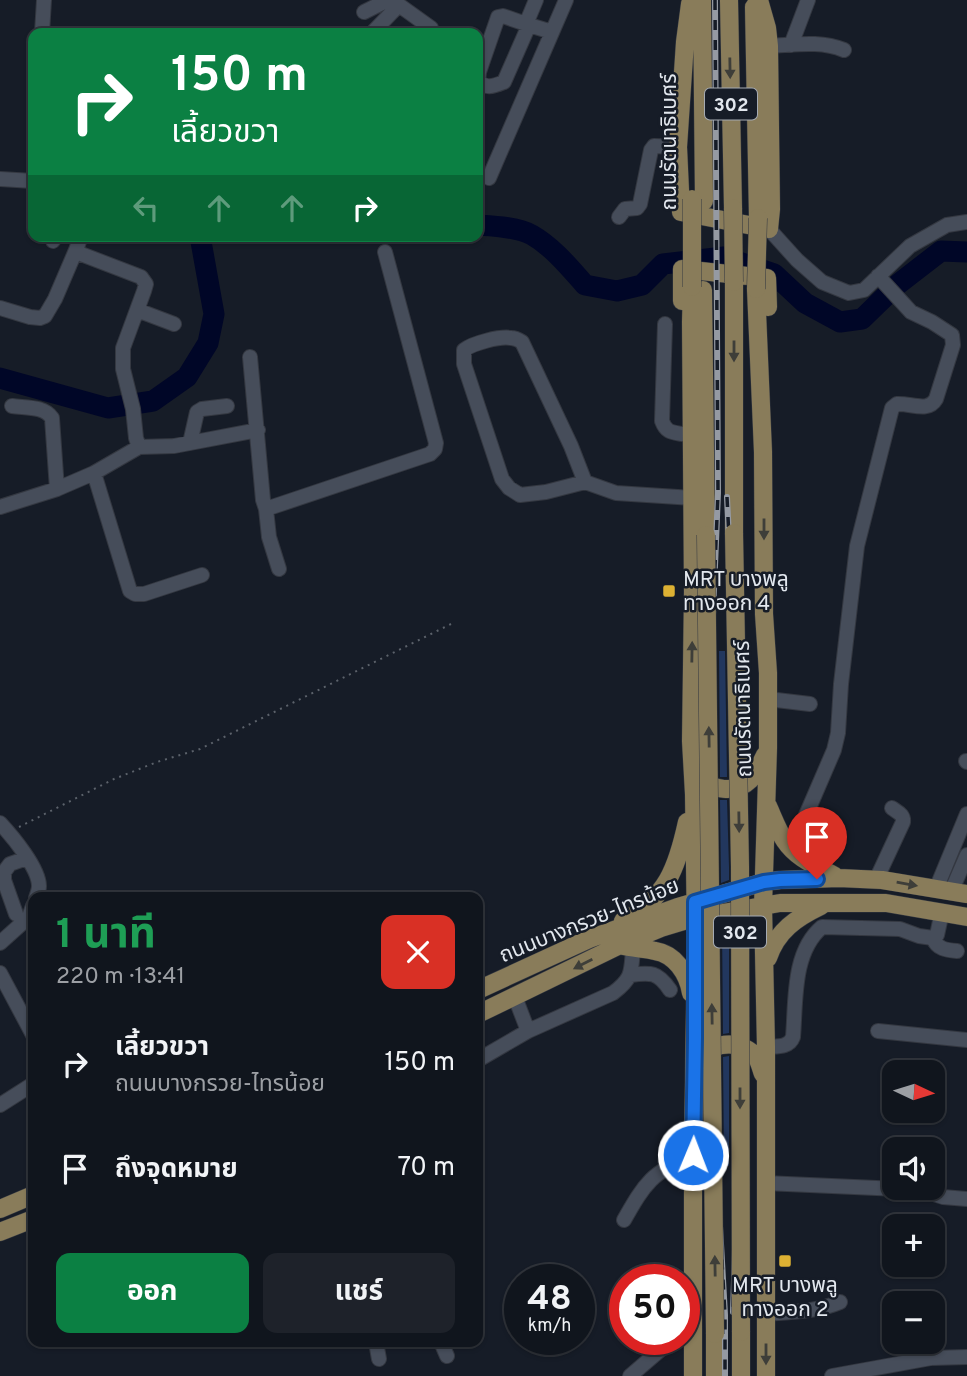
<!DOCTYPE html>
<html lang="th">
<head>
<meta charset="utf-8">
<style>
	body { margin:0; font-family:Overpass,"Noto Sans Thai",sans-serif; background:#1e222a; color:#f1f3f6; height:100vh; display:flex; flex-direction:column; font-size:26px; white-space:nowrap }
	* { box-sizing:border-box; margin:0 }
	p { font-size:23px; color:#9c9fa4 }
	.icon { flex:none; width:38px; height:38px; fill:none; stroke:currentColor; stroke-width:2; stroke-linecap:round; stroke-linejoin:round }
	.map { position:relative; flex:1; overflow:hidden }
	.sheet { position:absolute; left:28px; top:892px; width:455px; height:455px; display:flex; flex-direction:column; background:#10151d; border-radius:14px; box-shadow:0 2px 5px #0004,0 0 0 2px #30343b }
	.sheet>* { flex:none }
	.guide { position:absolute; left:28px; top:28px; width:455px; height:214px; border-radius:14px; box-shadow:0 2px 5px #0004,0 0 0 2px #30343b; background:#0b8043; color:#fff; overflow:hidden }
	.needle { width:46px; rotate:94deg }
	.fabs { position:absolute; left:882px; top:1060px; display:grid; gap:14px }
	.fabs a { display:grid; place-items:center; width:63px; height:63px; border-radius:14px; background:#10151d; box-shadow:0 2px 5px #0004,0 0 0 2px #30343b; font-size:35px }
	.speed { position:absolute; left:504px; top:1264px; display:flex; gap:14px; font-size:35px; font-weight:700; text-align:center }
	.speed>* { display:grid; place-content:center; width:91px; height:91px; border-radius:50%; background:#10151d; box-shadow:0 2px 5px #0004,0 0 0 2px #30343b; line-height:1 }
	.speed small { font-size:18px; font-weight:400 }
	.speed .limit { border:10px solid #d22; background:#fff; color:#111 }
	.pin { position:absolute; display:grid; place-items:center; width:60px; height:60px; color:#fff; margin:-72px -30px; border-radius:50% 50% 50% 0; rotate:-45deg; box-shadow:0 0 7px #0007 }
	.pin .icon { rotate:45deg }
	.me { position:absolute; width:77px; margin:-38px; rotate:1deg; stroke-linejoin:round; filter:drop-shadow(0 0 5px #0008) }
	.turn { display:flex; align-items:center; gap:24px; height:147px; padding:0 28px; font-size:32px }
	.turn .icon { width:91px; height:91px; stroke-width:2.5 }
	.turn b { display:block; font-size:49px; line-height:60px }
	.lanes { display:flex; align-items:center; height:66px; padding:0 28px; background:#0003; justify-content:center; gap:35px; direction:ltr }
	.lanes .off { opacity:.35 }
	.round { display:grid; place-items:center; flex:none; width:74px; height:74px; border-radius:14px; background:#1e222a }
	.summary { display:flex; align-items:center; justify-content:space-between; height:119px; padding:0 28px }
	h1 { font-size:42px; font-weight:700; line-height:52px; color:#1e9e55 }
	.button { display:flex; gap:14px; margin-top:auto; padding:14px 28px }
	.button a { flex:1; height:80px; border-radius:14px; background:#0b8043; color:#fff; font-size:28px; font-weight:700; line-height:80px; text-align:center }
	.button a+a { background:#1e222a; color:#f1f3f6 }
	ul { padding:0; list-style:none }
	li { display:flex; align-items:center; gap:21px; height:105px; padding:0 28px }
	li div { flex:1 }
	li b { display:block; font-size:26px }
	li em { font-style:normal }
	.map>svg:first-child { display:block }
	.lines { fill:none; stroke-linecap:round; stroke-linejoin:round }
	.river { stroke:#000627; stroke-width:21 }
	.building { fill:#22375e }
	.minor-casing { stroke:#343841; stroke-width:16 }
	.major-casing { stroke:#343841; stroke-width:19 }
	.path { stroke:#5c626b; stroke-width:2; stroke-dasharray:2 5; stroke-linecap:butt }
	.minor { stroke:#464d5a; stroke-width:14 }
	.major { stroke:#897c5a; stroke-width:18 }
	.rail-casing { stroke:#959aa3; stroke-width:6 }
	.rail { stroke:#161c27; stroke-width:3.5; stroke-dasharray:10; stroke-linecap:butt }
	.major-bridge-casing { stroke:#343841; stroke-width:19; stroke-linecap:butt }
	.major-bridge { stroke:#897c5a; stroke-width:18 }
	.oneway { fill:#3e3e39 }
	.route-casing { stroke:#114b97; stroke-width:18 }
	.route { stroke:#1a73e8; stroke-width:12 }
	.poi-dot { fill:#ddb133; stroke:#161c27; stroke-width:2.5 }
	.labels { text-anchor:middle; stroke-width:5; stroke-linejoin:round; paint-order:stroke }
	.shield { fill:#161c27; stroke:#a5aab2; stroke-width:2 }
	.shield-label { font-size:19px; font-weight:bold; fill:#e2e7ee }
	.street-label { font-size:21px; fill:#e2e7ee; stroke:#161c27 }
	.poi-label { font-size:21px; fill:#e2e7ee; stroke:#161c27; text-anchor:start }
</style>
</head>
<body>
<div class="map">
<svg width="967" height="1376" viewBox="0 0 967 1376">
	<rect width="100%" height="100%" fill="#161c27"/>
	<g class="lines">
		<path class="river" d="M 478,225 C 494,226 518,227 532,235 C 553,247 570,268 585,285 L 617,291 L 642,285 L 663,264 L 724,257 L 774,274 L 805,303 L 840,322 L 862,319 L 897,285 L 941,251 L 967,252
			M 0,378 L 108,408 L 153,401 L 187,377 L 208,343 L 214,314 L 200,236"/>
	</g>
	<path class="building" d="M 719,651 L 725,651 L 727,777 L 720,777 Z
		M 720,800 L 727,800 L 729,867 L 729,880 L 721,883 Z
		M 729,923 L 729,1033 L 723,1034 L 722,925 Z
		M 729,1056 L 729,1166 L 724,1166 L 723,1057 Z"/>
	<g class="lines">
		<defs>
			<path id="minor" d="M 392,0 L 431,28
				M 364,12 L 388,0
				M 526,24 L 536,0
				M 529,25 L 504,82 C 494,86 485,90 478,80 L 479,72 L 498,17 L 503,16 L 526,24 L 529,25 L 552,32
				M 42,33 L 44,0
				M 372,33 L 399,5
				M 791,45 L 808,0
				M 769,46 C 794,45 820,40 844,50
				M 489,178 L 566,0
				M 0,179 L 33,181
				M 619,217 L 625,209 L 637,208 L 640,204 L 651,150 L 654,146 L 678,147
				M 769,229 L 797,260 L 822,282 L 849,293 L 864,290 L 910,246 L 947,225 L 967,222
				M 53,241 L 56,236
				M 0,308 L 30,317 L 40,318 L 45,316 L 55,299 L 76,250
				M 137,310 L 174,324
				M 665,324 L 662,421 C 666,432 671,432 682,434
				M 250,357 L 263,500 L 266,509 L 430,454 L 435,449 L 436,443 L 385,252
				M 12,406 C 26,408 44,406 52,418 L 57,489
				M 190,443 L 197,412 L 202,409 L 227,406
				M 139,447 L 174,446 L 258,430
				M 94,473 L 130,591 L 135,594 L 144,594 L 202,575
				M 585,482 L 571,446 L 522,342 C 519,340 516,338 511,338 C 500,336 473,343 464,350 L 464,364 L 502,479 L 509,488 L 520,495 L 546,492 L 585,482 L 616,493 L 693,498
				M 0,507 L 57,489 L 94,473 L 139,447 L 136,438 L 133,409 L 123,369 L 123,348 L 144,291 L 146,284 L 141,277 L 81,254 L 76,250 L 81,236
				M 266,509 L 269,537 L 279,569
				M 768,699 L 810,704
				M 966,761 L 967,762
				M 0,823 C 12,836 39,868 39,886 C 39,890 37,895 36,898
				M 823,870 L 820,852 L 804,831 L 803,822 L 834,750 L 838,733 L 841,684 L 857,546 L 892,408 L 897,404 C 911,403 928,413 936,399 L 953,345 L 952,335 L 932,322 L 911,312 L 878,276
				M 876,880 L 903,822 C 904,814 897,812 892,808
				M 936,889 L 967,814
				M 951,892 L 967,855
				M 16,914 L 4,880 L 4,872 L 10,864 L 27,858
				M 933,938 C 937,949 946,950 957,951
				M 0,943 L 29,917 L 33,906
				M 0,973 L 33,1035
				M 630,975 C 651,972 658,972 670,990
				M 515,997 L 528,1031
				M 878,1031 L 967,1040
				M 766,1047 C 776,1046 789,1048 793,1037 C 796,1002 792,952 822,927 L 900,929 L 919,936 L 933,938 L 937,935 L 942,912
				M 478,1060 L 528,1031 L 613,993 C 633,978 631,972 633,949
				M 0,1105 L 33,1084
				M 765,1183 L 921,1190 L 943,1197 L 967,1199
				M 624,1220 C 645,1183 652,1172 693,1155
				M 766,1314 C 791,1312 816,1312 840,1302
				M 376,1342 L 379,1359
				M 441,1342 L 447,1356
				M 630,1376 L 673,1339
				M 832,1376 L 931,1358 L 967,1357"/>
			<path id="major" d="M 702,0 L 704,201
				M 729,0 L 733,208
				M 690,4 L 685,42 L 678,147 L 681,212 L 769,229 L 771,209 L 769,46 L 767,28 L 759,0
				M 754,7 L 758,218
				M 734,282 L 734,533
				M 692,287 L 691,322 L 693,592 L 691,741 L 694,794 L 696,936 L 693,1155 L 693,1376
				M 756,289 L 763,452 L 764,614 L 768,673 L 768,748 L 763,906 L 766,1047 L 766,1376
				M 703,290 L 706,535
				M 682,301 L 682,269 L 767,278 L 768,307
				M 699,776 C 711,791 736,794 750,780 C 757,773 761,763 765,755
				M 768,806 C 773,817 778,831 785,841 C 797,859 817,866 835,876
				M 623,921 C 667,897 677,868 687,822
				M 620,945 C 633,949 643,948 655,951 C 675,954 688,974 691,993
				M 768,958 C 777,931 796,918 821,906
				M 478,990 L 589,939 L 678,907 L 764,882 L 780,880 L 839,878 L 882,880 L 967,894
				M 478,1014 L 620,945 L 661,928 L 694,918 L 780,903 L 886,903 L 967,917
				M 702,1058 C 715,1039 744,1041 757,1058 C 760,1063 761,1069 763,1074
				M 0,1209 L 33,1195
				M 0,1232 L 33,1219
				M 741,1332 L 741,1376
				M 715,1334 L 715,1376"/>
		</defs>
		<use href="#minor" class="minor-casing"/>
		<use href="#major" class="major-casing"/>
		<path class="path" d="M 19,827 L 114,779 L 157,762 L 200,749 L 453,623"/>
		<use href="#minor" class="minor"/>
		<use href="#major" class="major"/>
		<defs>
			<path id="rail" d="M 715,0 L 718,493 L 712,639 L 714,908 L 716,1155 L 725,1315 L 725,1376
				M 727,497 L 734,639 L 736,908 L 738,1155 L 733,1312"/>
		</defs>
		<use href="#rail" class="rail-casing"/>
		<use href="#rail" class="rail"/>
		<defs>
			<path id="major-bridge" d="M 692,199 L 692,287
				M 733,208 L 734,282
				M 756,289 L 758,218
				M 734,533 L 740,867 L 741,1332
				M 706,535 L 715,1334"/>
		</defs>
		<use href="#major-bridge" class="major-bridge-casing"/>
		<use href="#major-bridge" class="major-bridge"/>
	</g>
	<defs><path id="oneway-solid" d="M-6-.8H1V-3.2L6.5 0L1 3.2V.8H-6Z" transform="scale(1.75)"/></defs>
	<g class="oneway">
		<use href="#oneway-solid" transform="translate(730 68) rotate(89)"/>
		<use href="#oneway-solid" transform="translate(734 351) rotate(90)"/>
		<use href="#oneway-solid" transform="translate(764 529) rotate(90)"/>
		<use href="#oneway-solid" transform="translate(692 652) rotate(-89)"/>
		<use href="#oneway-solid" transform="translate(709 737) rotate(-91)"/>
		<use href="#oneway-solid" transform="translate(739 822) rotate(89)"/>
		<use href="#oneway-solid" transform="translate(907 884) rotate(10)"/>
		<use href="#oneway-solid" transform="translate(583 964) rotate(153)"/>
		<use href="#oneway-solid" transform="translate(712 1014) rotate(-91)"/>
		<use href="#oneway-solid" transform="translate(740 1098) rotate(90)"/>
		<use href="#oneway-solid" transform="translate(715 1266) rotate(-91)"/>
		<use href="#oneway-solid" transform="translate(766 1354) rotate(90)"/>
	</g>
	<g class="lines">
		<defs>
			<path id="route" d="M 693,1155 L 695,1038 L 695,902 L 764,882 L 780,880 L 817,879"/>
		</defs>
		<use href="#route" class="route-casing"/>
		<use href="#route" class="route"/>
	</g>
	<g class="poi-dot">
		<rect x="662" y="584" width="14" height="14" rx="3.5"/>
		<rect x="778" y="1254" width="14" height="14" rx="3.5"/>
	</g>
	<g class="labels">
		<g class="shield">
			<rect x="705" y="88.5" width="52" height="31" rx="5"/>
			<rect x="714" y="916.5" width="52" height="31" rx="5"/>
		</g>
		<g class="shield-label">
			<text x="731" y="111">302</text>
			<text x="740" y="939">302</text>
		</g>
		<g class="street-label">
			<text transform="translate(669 142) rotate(-90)" y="7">ถนนรัตนาธิเบศร์</text>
			<text transform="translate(743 709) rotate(-91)" y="7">ถนนรัตนาธิเบศร์</text>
			<text transform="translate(589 920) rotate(-22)" y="7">ถนนบางกรวย-ไทรน้อย</text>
		</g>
		<g class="poi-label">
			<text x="683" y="586">MRT บางพลู<tspan x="683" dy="24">ทางออก 4</tspan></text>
			<text x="785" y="1292" text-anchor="middle">MRT บางพลู<tspan x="785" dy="24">ทางออก 2</tspan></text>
		</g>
	</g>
</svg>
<div class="fabs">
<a><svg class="needle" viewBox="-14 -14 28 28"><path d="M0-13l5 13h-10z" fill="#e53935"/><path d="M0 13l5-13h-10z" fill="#9c9fa4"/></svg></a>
<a><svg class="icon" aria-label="sound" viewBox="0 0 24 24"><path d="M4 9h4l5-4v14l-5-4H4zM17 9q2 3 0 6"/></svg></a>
<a>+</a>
<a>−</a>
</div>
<div class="speed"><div>48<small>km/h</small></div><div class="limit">50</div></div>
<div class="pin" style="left:817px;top:879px;background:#d93025"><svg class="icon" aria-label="arrive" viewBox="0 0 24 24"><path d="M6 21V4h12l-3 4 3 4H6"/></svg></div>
<svg class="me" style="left:693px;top:1155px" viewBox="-20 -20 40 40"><circle r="17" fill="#1a73e8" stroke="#fff" stroke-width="3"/><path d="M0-11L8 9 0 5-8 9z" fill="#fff"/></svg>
<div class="guide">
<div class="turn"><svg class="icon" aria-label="right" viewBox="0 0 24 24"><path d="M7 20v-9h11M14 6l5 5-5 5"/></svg><div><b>150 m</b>เลี้ยวขวา</div></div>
<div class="lanes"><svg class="icon off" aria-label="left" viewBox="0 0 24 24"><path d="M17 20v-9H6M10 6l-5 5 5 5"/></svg><svg class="icon off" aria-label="ahead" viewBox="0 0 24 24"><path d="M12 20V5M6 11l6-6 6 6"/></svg><svg class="icon off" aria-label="ahead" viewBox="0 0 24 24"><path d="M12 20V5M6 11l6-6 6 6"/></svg><svg class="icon" aria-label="right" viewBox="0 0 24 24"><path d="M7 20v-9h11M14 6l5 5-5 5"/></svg></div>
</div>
<section class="sheet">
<div class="summary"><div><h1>1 นาที</h1><p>220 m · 13:41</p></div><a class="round" style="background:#d93025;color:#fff"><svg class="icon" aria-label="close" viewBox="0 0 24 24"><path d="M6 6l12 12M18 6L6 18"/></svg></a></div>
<ul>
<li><svg class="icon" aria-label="right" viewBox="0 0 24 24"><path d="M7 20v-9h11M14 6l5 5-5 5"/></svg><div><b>เลี้ยวขวา</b><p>ถนนบางกรวย-ไทรน้อย</p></div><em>150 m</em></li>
<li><svg class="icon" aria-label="arrive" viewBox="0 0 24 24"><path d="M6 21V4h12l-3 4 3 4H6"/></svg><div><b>ถึงจุดหมาย</b></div><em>70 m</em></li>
</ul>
<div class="button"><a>ออก</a><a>แชร์</a></div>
</section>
</div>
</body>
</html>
